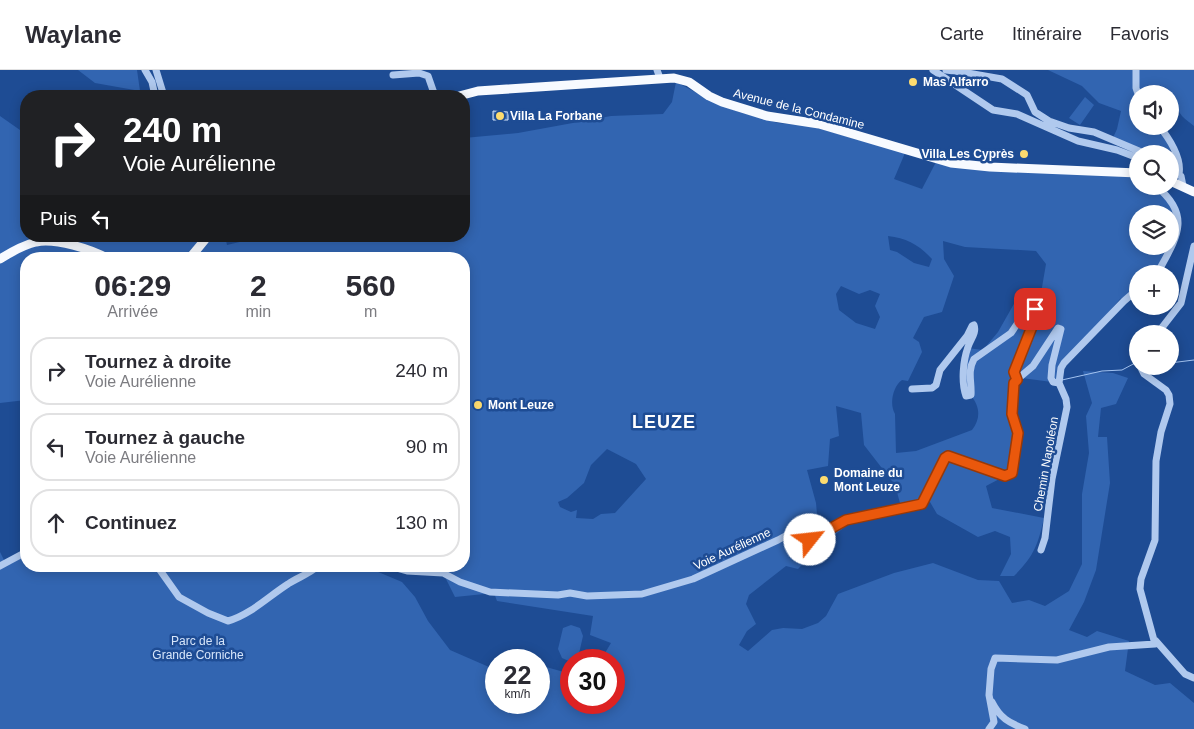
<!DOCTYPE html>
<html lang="fr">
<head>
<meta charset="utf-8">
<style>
	body { margin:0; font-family:Arial,sans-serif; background:#f2f2f3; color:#2b2b33; height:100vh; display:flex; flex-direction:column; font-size:19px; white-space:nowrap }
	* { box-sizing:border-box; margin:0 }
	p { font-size:16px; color:#7c7c81 }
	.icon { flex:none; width:28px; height:28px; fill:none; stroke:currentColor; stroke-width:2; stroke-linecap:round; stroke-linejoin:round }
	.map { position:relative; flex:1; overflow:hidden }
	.drawer { position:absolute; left:20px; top:182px; width:450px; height:320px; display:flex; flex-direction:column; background:#fff; border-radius:20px; box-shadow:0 2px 12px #0003 }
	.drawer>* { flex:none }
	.banner { position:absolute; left:20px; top:20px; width:450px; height:152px; border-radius:20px; box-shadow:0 2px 12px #0003; background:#202124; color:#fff; overflow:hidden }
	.fabs { position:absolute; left:1129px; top:15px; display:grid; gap:10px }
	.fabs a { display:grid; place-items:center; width:50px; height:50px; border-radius:50%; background:#fff; box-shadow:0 2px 12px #0003; font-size:25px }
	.speed { position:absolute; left:485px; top:579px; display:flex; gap:10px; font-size:25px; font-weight:700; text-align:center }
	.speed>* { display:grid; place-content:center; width:65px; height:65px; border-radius:50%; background:#fff; box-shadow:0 2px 12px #0003; line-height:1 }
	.speed small { font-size:12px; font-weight:400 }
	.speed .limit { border:8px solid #d22; background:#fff; color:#111 }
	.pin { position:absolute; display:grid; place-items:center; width:42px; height:42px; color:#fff; margin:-21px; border-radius:10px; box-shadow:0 2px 8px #0006 }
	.me { position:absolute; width:55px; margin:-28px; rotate:61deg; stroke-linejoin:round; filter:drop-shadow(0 0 4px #0008) }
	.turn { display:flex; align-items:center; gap:18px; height:105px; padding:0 20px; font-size:22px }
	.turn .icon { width:65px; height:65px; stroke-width:2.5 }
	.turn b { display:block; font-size:35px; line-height:42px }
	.then { display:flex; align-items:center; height:48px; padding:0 20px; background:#0003; gap:10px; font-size:19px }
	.eta { display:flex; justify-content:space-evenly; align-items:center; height:85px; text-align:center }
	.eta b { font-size:30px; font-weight:700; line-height:35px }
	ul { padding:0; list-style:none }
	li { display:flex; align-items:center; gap:15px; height:68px; margin:0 10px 8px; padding:0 10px; border:2px solid #e1e1e2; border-radius:20px }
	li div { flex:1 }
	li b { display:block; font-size:19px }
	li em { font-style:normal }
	header { display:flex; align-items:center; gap:30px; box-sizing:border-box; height:70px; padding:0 25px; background:#fff; border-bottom:1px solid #e1e1e2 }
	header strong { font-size:24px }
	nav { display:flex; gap:28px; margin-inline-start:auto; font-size:18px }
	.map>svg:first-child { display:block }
	.green { fill:#3265b1; fill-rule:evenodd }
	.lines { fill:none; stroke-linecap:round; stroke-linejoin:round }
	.stream { stroke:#a3c3f0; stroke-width:1 }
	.building { fill:#4675ba; stroke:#d6e5fa }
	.minor { stroke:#b0c9ee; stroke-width:7 }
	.major { stroke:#f7faff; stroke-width:9 }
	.route-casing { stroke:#983908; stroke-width:12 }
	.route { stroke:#ea580c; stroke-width:9 }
	.poi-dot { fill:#fddb6f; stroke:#1e4c94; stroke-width:2 }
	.labels { text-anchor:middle; stroke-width:5; stroke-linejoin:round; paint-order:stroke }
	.poi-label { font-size:12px; font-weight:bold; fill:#fff; stroke:#1e4c94; text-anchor:start }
	.street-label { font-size:12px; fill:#fff; stroke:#1e4c94 }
	.park-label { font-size:12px; fill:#d6e5fa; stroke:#1e4c94 }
	.district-label { font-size:18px; font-weight:bold; letter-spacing:1px; fill:#fff; stroke:#1e4c94 }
</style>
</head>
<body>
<header>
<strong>Waylane</strong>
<nav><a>Carte</a><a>Itinéraire</a><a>Favoris</a></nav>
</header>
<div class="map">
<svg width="1194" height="659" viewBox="0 0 1194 659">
	<rect width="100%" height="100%" fill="#1e4c94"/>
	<path class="green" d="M 78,0 L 137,0 L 140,21 L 95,13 Z
		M 1048,0 L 1194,0 L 1194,56 C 1190,53 1185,49 1182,46 C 1168,27 1178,14 1148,15 L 1145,24 L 1138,24 L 1138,56 L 1156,56 L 1166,68 L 1171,80 C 1150,89 1131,78 1112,70 L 1117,59 L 1121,41 L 1099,33 L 1082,16 Z
		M 676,12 L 720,35 L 739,42 L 778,53 L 810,56 L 905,83 L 894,109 L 922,119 L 936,92 L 979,99 L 1137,106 L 1138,116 C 1142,116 1149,115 1154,116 C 1166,120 1178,149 1178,161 L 1157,204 L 1138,204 L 1137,219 L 1120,229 L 1061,298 L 1059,313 L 1022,308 L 1013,313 L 1012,326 L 1018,363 L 1012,406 L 1005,406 L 986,416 L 992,438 L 1044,448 C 1038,475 1034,486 1014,506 L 1000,506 L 1011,484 L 1010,467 L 995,461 L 978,467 L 937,444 L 930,432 L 909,438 L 900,433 L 895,415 L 864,375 L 861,343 L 836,336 L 839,366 L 830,369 L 828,396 L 807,400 L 816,433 L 817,444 L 804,470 C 817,472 837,451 855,449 L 819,477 L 798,499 L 786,496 L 749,525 L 746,534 L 756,554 L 747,561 L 739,575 L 748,581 L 772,560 L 783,558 L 802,559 L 818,553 L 826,546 L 838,524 L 894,503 L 933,493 L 978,510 L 999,511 L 1012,533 L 1029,530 L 1045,536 L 1069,521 L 1082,494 L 1082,424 L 1089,383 L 1086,346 L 1092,333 L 1083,301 L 1113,303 L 1128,308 L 1116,334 L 1101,338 L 1098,367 L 1107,367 L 1110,413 L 1096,500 L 1084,532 L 1069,560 L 1087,567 L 1097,561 L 1129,571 L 1125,601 L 1155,615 L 1170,613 L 1194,633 L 1194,659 L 0,659 L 0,482 L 4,490 L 10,491 L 26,482 L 26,496 L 364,496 L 402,512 L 415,527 L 428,551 L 450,580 L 489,597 L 496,596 L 496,632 L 539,632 L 539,595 L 571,604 L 571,632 L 614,632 L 614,590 L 609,590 L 605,583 L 611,573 L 590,565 L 593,546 L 497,531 L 494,523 L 455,527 L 443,503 L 437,496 L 464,496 L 464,189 L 26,189 L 26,330 L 0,333 L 0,46 L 20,60 L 26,60 L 26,166 L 225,166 L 227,175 L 264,166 L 464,166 L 464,68 L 518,63 L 611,46 L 663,44 L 672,32 ZM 1138,144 L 1170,144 L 1170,176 L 1138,176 ZM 888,166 C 907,168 919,175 932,189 L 929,197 L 914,193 L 897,182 L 890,180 ZM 943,171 L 965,177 L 1036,181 L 1046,194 L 1041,223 L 1033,237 L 1028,238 L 1015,232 L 998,262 L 983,280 L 967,278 C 964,293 960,311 966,326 L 971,326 C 980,336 981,349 972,360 L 916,381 L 896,383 L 895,344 C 889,334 893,316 902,310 L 908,311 L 922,282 L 919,272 L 913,268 L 924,247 L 942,242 L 954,206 L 944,189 ZM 841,216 L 859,224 L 870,220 L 880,224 L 875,236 L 880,247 L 875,259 L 856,253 L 839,240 L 836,224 ZM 607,379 L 636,394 L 646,409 L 615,443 L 601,444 L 593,449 L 576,448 L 577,440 L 571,442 L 560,437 L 558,432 L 567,428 L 584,413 L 591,395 Z
		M 1085,27 L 1094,35 L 1080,55 L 1069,48 Z
		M 571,555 L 580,558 L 583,566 L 578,588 L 571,590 L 571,592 L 562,588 L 558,579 L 563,558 Z"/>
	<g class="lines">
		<path class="stream" d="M 1170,293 L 1194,290
			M 1062,310 L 1102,301 L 1122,300 L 1137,292"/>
	</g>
	<path class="building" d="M 493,41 L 508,42 L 508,50 L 493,50 Z"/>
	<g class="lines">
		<path class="minor" d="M 145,0 L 152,12 L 155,26
			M 156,0 L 164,26
			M 657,0 L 660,8
			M 933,0 L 993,40 L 1017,44 L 1078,71 L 1117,80 L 1138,88
			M 946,0 L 962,2
			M 961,0 L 962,2 L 1002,9 L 1027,25 L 1035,42 L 1049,51 L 1069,58 L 1094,62 L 1146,84
			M 1136,0 L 1136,18 L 1138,24
			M 393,5 L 419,3 L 428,6 L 435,26
			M 1159,56 C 1169,68 1182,88 1179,104
			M 1170,102 L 1181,106 L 1183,116
			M 1156,116 C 1194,147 1175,170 1157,204
			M 1147,204 L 1151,199 L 1153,200 L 1152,204
			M 1157,264 L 1181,233 L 1194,176
			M 912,319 L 932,318 L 936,315 L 940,300 L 967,266 L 972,256 L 974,255 C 977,263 970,270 968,277 C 963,291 961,312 966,326 L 971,325 C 972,312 967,302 974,289 L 1011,263 L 1028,238 L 1033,237 L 1037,244 L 1014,302 L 1017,310
			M 1041,480 L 1045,468 L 1052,409 L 1067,337 L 1066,329 L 1059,313
			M 0,496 L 26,482
			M 157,496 L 179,527 L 208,543 L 228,551 C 250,545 269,526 288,514 C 298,507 308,505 318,496
			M 389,496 L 407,501 L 443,503 L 460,512 L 490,522 L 558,525 L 570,523 L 587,526 L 642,524 L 693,509 L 778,470 L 800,458 L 807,451 L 810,455 L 803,468 L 806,471 L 816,468 L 846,450 L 922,434 L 945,388 L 949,386 L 1005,406 L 1012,403 L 1018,363 L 1012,344 L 1013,313 L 1033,296 L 1058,258 L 1061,259 L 1052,295 L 1051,308 L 1053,312 L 1059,313 L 1061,298 L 1064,293 L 1124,231 L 1138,219
			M 1156,571 L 1185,604 L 1194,608
			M 992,632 C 1000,648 1009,653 1025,659
			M 989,659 L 994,652 L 989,625 L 991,599 L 995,588 L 1057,590 L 1109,577 L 1155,574 L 1140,519 L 1141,509 L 1155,470 L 1156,391 L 1161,362 L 1170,334 L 1169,325 L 1166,320 L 1144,304 L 1140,296"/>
		<path class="major" d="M 459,26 L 478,21 L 674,8 L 689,12 L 709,26 L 722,32 L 767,46 L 819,54 L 951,93 L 990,97 L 1138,103
			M 1170,111 L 1194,122
			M 0,189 C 11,182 24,175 36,172 C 56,168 91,179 109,189
			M 189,189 L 208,166"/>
	</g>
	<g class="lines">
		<defs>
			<path id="route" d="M 810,470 L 846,450 L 922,434 L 945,388 L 948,386 L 1005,406 L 1012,403 L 1018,363 L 1012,344 L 1014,313 L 1017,310 L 1014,302 L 1037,244 L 1035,239"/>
		</defs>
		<use href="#route" class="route-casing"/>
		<use href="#route" class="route"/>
	</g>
	<g class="poi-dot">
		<circle cx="913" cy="12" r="5"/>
		<circle cx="500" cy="46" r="5"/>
		<circle cx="1024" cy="84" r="5"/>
		<circle cx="478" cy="335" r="5"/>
		<circle cx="824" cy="410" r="5"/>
	</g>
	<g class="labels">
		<g class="poi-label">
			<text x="923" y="16">Mas Alfarro</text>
			<text x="510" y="50">Villa La Forbane</text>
			<text x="1014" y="88" text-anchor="end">Villa Les Cyprès</text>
			<text x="488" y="339">Mont Leuze</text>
			<text x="834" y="407">Domaine du<tspan x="834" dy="14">Mont Leuze</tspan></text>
		</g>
		<g class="street-label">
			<text transform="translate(799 39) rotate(14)" y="4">Avenue de la Condamine</text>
			<text transform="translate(1046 394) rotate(-80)" y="4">Chemin Napoléon</text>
			<text transform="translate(732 479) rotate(-25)" y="4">Voie Aurélienne</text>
		</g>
		<g class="park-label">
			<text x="198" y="575">Parc de la<tspan x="198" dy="14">Grande Corniche</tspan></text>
		</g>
		<g class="district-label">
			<text x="664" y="358">LEUZE</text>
		</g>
	</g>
</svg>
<div class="fabs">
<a><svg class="icon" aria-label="sound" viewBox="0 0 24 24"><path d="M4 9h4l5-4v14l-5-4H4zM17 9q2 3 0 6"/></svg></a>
<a><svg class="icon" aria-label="search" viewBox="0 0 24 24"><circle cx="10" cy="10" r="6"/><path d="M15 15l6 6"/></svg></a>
<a><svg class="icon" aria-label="layers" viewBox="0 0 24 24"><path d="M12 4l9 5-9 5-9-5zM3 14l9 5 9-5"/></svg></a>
<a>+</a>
<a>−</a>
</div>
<div class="speed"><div>22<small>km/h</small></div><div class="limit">30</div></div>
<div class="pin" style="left:1035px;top:239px;background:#d93025"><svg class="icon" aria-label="arrive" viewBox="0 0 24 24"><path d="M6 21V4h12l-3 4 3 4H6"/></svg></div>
<svg class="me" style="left:810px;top:470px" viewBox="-20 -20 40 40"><circle r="19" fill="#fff"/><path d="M0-13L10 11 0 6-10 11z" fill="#ea580c"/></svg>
<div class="banner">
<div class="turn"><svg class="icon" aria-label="right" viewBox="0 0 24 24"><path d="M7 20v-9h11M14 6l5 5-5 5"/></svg><div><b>240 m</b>Voie Aurélienne</div></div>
<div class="then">Puis<svg class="icon" aria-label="left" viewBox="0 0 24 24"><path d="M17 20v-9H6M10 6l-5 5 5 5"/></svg></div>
</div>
<section class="drawer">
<div class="eta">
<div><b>06:29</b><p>Arrivée</p></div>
<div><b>2</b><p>min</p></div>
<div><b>560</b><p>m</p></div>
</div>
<ul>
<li><svg class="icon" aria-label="right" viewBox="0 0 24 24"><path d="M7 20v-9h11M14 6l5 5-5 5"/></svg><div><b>Tournez à droite</b><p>Voie Aurélienne</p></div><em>240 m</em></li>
<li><svg class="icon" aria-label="left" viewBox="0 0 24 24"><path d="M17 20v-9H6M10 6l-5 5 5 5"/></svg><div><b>Tournez à gauche</b><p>Voie Aurélienne</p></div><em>90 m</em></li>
<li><svg class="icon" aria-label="ahead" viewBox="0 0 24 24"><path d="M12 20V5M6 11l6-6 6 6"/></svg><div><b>Continuez</b></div><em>130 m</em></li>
</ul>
</section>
</div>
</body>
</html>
